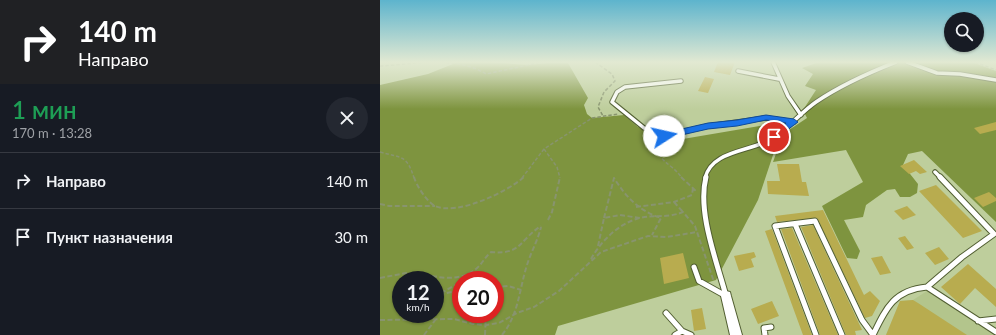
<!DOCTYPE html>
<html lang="ru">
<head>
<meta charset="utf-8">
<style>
	body { margin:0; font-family:Lato,sans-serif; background:#242831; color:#f1f3f6; height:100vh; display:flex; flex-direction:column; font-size:15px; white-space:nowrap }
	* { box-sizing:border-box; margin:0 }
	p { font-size:13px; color:#9ea1a6 }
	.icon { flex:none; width:22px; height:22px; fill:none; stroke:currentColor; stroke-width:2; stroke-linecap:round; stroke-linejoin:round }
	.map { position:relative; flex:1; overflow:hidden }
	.side { display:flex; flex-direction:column; background:#171b24; width:380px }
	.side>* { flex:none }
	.top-card { background:#202124; color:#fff; overflow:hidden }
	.fabs { position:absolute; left:564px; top:12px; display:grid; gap:8px }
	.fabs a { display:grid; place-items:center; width:40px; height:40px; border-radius:50%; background:#171b24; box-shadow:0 1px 3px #0004; font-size:20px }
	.speed { position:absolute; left:12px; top:271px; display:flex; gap:8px; font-size:20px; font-weight:700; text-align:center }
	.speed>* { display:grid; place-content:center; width:52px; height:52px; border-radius:50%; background:#171b24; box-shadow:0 1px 3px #0004; line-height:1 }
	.speed small { font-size:10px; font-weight:400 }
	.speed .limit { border:6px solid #d22; background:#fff; color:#111 }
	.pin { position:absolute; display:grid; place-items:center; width:34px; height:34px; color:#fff; margin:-17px; border:2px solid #fff; border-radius:50%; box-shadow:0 1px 4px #0007 }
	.me { position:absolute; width:44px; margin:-22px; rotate:80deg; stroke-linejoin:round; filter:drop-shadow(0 0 3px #0008) }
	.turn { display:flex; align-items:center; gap:14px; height:84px; padding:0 12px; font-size:18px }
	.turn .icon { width:52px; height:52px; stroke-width:2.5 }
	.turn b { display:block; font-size:28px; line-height:34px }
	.round { display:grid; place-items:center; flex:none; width:42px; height:42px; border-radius:21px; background:#242831 }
	.headline { display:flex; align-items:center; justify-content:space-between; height:68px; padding:0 12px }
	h1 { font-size:24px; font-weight:600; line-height:30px; color:#1e9e55 }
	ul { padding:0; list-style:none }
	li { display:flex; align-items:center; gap:12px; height:56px; padding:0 12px; border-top:1px solid #363941 }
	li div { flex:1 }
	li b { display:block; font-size:15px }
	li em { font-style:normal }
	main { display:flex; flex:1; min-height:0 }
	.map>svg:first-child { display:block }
	.built { fill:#b3c58c }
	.forest { fill:#7e943f; fill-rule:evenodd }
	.building { fill:#b8ac4f }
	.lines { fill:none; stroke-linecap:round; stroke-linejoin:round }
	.service-far1-casing { stroke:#515e31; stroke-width:5.5 }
	.service-casing { stroke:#515e31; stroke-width:7 }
	.minor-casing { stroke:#515e31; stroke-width:2 }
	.path-far1 { stroke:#88946e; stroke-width:1.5; stroke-dasharray:3.5 2; stroke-linecap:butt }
	.path { stroke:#88946e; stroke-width:2; stroke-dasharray:5 2.5; stroke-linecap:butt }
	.service-far1 { stroke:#fff; stroke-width:3.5 }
	.service { stroke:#fff; stroke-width:5 }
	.minor { fill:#fff; fill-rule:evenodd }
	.route { fill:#1a73e8; stroke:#114b97 }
</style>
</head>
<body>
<main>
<section class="side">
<div class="top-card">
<div class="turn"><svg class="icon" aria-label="right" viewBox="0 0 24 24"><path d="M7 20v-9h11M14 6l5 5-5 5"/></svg><div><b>140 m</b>Направо</div></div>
</div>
<div class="headline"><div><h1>1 мин</h1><p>170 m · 13:28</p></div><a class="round"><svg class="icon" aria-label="close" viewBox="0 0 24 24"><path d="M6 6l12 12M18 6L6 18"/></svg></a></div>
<ul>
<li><svg class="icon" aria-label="right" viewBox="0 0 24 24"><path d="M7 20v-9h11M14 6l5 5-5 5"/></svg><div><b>Направо</b></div><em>140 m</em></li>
<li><svg class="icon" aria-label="arrive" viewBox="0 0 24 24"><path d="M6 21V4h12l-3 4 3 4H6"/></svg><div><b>Пункт назначения</b></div><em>30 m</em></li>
</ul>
</section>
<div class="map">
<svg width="616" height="335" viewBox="0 0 616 335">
	<rect width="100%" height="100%" fill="#bece9c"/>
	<path class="built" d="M 547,291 L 615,335 L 506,335 L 520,301 L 533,300 Z"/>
	<path class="forest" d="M 78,62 L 111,62 L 148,65 L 167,63 L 188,63 L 208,98 L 204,105 L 207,114 L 212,118 L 244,115 L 258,127 L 297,140 L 404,122 L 378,200 L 336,280 L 178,326 L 175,335 L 0,335 L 0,85 L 48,74 ZM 21,280 L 55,280 L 55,314 L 21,314 ZM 81,280 L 115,280 L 115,314 L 81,314 Z
		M 439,62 L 524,62 L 525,64 L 537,65 L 542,62 L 592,62 L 616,71 L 616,222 L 542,151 L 528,154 L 523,165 L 538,184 L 537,193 L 530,197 L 520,197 L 515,189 L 507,190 L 486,205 L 483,217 L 464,220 L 480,251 L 477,259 L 467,258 L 442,206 L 483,182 L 466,150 L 393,162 L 403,134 L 427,118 L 423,110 L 436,90 L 425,86 L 433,74 L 422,68 Z"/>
	<path class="building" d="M 338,62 L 355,62 L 350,75 L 334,72 Z
		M 325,77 L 334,79 L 328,93 L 318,91 Z
		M 616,122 L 616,130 L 600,134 L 594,128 Z
		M 534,160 L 547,172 L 540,174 L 536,171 L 529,174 L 520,166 Z
		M 397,164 L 419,164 L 422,182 L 426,182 L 429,196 L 388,194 L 387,181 L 400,181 Z
		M 556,185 L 602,231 L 583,238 L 539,191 Z
		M 609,192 L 616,198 L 616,201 L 603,207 L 594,198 Z
		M 527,206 L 536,215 L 523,220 L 514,211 Z
		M 443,210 L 484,295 L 490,291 L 500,301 L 492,316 L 485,318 L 437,218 L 397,222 L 395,216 Z
		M 433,225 L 482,330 L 475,331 L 476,335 L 466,335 L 421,227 Z
		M 412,228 L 458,335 L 440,335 L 401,229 Z
		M 392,229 L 432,335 L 423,335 L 385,231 Z
		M 525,236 L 534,248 L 527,250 L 518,238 Z
		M 559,247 L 569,259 L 555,265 L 545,253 Z
		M 374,252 L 376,257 L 371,259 L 374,267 L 359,271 L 354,256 Z
		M 303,253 L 309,278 L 284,284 L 280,258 Z
		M 502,256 L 511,273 L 500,275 L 491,258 Z
		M 588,264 L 616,289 L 616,307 L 595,288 L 580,304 L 561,287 Z
		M 533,300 L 538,303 L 587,335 L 506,335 L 520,301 Z
		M 392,301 L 399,316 L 378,324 L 371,309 Z
		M 322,308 L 326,329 L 314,331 L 311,310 Z"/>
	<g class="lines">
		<defs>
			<path id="service-far1" d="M 393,62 L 408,96 L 421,115
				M 527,62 L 557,73 L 580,74 L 616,80
				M 358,71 L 399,79
				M 301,81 L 245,87 L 237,92 L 232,102 L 264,128 L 284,136 L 328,126 L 386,118 L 414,122
				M 555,172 L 561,178
				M 325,178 C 332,150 370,152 391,139 C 408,129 420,113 436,102 C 461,85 488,73 516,62"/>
			<path id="service" d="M 326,177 C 317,212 337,262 346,296
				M 415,224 L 462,335
				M 314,267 L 319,281 L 346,296
				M 547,287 L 582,257 L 614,234 L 560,177
				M 286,313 L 302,331 L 311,335
				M 598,321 L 616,319
				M 295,335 L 302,331
				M 385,335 L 384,328 L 391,327
				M 436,335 L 395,226 L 435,221 L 482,320 L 493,335
				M 493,335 C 506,308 514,290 547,287 L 616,332"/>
			<path id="minor" d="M 346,291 L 350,292 L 351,296 L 362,335 L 350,335 L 341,296 L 342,292 Z"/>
		</defs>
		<use href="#service-far1" class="service-far1-casing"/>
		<use href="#service" class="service-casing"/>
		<use href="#minor" class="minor-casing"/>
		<path class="path-far1" d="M 215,62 L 232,74 L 235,81 L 224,92 L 218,107 L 223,116
			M 595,62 L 616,70
			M 0,66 C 35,64 75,55 106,74 L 158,63
			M 275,138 C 279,166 288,159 302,178
			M 164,149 L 177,167 L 180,178
			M 0,152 C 22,158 27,155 34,178
			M 142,178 L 164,149 L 212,118 L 238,114"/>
		<path class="path" d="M 34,177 C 36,185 47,202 55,206 C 77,216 127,192 144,177
			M 301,177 L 317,192
			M 294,202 L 303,212
			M 0,204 L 9,206 L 55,206
			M 256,207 L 294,202 L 312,195 L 313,188
			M 224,218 L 234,178 C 246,197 259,211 281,218 L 272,235
			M 168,220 L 172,212 L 180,177
			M 218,246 L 224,218 L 240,215 L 260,218
			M 211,259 C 221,241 239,223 260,218 C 276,214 285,219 303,212 L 315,226 L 317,232
			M 52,276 C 67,279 84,279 96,269 C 102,264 105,257 111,252 C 142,255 139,240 161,226
			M 0,278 L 26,273 L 52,276 L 53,280
			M 85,280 L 93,272
			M 115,287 L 128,286 L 141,290
			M 55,292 L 55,295 L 57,295 L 81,290
			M 61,293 L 81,282
			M 45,318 L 47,314
			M 0,320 L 74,319 L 93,324 L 106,325 L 119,323 L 137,313 L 154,307 L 179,291 L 221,252 L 268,236 L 287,237 L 317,232 L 334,282
			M 44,335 L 56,319
			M 105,335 L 106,314
			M 122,335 C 139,314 139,290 147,265 C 151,252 158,240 161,227"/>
		<use href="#service-far1" class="service-far1"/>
		<use href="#service" class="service"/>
		<use href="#minor" class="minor"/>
	</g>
	<linearGradient id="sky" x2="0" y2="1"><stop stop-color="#5db4cd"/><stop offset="0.57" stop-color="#e2e9d2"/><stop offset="1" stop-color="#e2e9d2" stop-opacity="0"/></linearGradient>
	<rect width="616" height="109" fill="url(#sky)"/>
	<path class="route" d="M 386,115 L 414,119 L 418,122 L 394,140 L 390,137 L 391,135 L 406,123 L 386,120 L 357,126 L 328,129 L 284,139 L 280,136 L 284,133 L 328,123 L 357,120 Z"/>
</svg>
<div class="fabs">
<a><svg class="icon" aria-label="search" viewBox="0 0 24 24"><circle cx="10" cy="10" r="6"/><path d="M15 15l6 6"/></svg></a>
</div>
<div class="speed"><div>12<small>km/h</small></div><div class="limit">20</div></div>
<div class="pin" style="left:394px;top:137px;background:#d93025"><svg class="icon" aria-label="arrive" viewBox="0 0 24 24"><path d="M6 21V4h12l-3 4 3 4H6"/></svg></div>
<svg class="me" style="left:284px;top:136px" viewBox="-20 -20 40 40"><circle r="19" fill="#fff"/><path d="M0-13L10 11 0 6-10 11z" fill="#1a73e8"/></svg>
</div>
</main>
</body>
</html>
